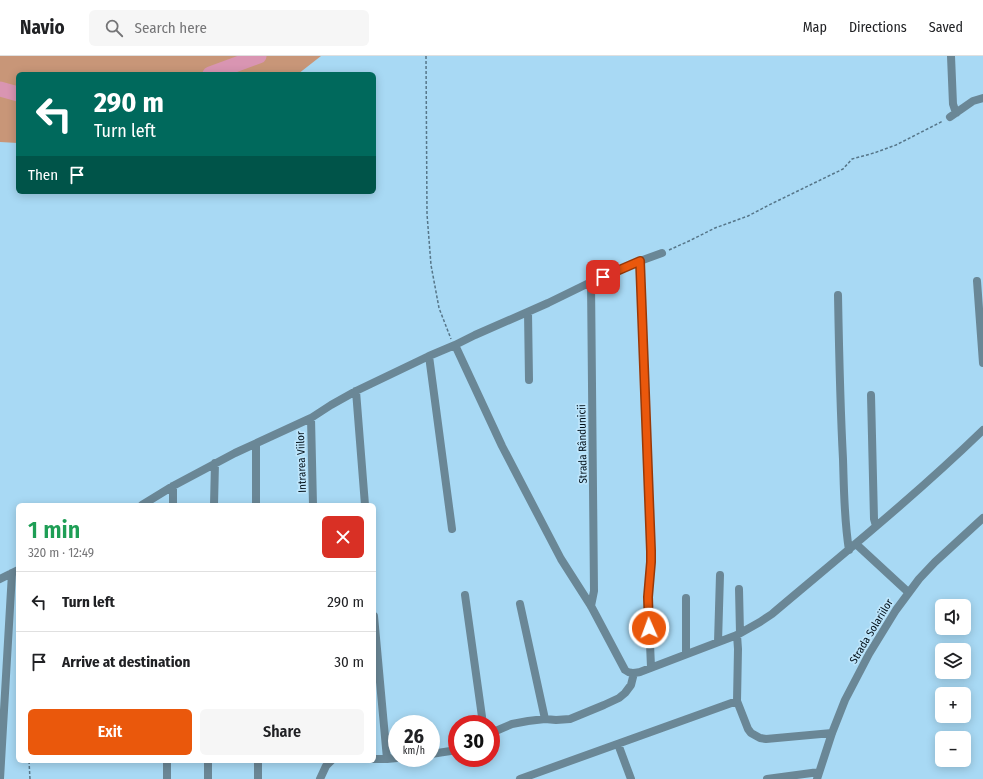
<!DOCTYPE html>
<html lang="en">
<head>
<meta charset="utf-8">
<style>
	body { margin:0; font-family:"Fira Sans Condensed",sans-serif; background:#f6f6f6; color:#202124; height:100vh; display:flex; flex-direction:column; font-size:15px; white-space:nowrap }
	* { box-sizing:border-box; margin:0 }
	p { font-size:13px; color:#757577 }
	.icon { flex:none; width:22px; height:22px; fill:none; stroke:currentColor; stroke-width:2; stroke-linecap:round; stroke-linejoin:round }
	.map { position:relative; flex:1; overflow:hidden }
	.drawer { position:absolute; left:16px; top:447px; width:360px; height:260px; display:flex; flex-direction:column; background:#fff; border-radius:6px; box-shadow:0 2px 10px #0003 }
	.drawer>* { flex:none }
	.guide { position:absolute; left:16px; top:16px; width:360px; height:122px; border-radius:6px; box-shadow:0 2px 10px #0003; background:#00695c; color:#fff; overflow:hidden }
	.buttons { position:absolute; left:935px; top:543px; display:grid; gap:8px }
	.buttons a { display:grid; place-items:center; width:36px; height:36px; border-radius:6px; background:#fff; box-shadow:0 2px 10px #0003; font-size:20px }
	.speed { position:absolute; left:388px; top:659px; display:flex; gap:8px; font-size:20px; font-weight:700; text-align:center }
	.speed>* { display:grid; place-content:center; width:52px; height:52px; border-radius:50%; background:#fff; box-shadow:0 2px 10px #0003; line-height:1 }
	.speed small { font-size:10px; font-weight:400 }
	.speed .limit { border:6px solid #d22; background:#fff; color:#111 }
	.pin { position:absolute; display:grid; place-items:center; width:34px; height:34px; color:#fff; margin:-17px; border-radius:8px; box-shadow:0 2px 6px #0006 }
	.me { position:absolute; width:44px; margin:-22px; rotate:358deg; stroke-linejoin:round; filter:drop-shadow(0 0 3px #0008) }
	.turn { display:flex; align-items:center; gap:14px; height:84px; padding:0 12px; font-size:18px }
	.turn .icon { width:52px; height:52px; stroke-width:2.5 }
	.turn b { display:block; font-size:28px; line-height:34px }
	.then { display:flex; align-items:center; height:38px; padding:0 12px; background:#0003; gap:8px; font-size:15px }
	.round { display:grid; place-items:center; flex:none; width:42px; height:42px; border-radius:6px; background:#f6f6f6 }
	.head { display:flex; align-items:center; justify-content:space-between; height:68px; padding:0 12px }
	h1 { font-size:24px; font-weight:600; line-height:30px; color:#1e9e55 }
	.primary-button { display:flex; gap:8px; margin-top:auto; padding:8px 12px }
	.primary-button a { flex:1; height:46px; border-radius:6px; background:#ea580c; color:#fff; font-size:16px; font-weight:600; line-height:46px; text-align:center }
	.primary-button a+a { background:#f6f6f6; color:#202124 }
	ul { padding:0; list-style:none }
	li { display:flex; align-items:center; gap:12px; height:60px; padding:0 12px; border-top:1px solid #e0e0e0 }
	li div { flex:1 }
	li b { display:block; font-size:15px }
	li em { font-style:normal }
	header { display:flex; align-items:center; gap:24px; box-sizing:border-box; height:56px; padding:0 20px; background:#fff; border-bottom:1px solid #e0e0e0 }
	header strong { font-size:19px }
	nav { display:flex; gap:22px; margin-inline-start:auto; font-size:14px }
	.search { width:280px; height:36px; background:#f6f6f6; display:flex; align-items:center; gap:10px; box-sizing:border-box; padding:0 14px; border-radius:6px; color:#757577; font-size:15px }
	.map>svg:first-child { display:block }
	.green { fill:#c89678 }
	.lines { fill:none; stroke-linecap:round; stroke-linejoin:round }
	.river { stroke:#d995b2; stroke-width:15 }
	.path { stroke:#567689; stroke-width:1.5; stroke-dasharray:3 2; stroke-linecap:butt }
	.minor { stroke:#6a8796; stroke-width:8 }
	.route-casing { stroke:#983908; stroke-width:10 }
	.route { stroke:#ea580c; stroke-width:7 }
	.labels { text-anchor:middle; stroke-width:3.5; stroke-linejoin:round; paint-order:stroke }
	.street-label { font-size:11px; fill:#000e17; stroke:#bde5fb }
</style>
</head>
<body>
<header>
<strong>Navio</strong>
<div class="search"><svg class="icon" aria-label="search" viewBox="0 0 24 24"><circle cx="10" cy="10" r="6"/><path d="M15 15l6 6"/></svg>Search here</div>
<nav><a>Map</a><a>Directions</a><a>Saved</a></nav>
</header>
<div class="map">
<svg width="983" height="723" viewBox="0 0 983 723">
	<rect width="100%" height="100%" fill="#a8d9f4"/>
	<path class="green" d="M 0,0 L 321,0 L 298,18 L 18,18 L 18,87 L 0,86 Z"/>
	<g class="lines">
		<path class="river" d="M 210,18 L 259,0
			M 0,33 L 18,38"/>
		<path class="path" d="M 426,0 L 427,158 L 431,209 L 439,252 L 451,283
			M 669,194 L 689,185 L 715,172 L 748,160 L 769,149 L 843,113 L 852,103 L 874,97 L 896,89 L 943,65
			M 29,705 L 30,723"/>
		<path class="minor" d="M 951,0 L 953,48 L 956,57
			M 950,61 L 973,45 L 983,42
			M 640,205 L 651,495 L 651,506 L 648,541 L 651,611
			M 977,225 L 983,307
			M 838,239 C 839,294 840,348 843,403 C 844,433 844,464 849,494
			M 528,256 L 529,324
			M 455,289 L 502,390 L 561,503 L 591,550 L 625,614 C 630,618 634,617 640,616 L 737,579 L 760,566 L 772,558 C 843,498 916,439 983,374
			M 429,300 L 452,473
			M 356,335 L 365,449
			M 871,339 L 874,463 L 876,470
			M 311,362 L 313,449
			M 256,388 L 256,449
			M 142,449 L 173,430 L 235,397 L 311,362 L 331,349 L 356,335 L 429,300 L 455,289 L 475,279 L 548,247 L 591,226 L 640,205 L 662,197
			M 173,449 L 173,430
			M 214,449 L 215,407
			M 856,488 L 908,536
			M 0,523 L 18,514
			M 739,533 L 740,577
			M 465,539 L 483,668
			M 520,548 L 545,663
			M 591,550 L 594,535 L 591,226
			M 374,560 L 387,703
			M 737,579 L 738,593 L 737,645 L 748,673 L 751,677 L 760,682 L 766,683 L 832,677
			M 718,586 L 720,519
			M 686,598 L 686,542
			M 491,677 L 512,668 L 528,665 L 545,663 L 556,664 L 570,663 L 604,649 L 619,642 L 625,637 L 631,629 L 634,617
			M 618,688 L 631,723
			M 431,698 L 457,694
			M 374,703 L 387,703 L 397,702
			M 258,705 L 258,723
			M 0,723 L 12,517
			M 167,723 L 167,705
			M 208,723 L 208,705
			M 320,723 L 326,710 L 331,705
			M 520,723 L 737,645
			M 767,723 L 819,716
			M 817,723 L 832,677 L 845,644 L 869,598 L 896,554 L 919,523 L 935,506 L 983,462"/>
	</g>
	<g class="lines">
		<defs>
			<path id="route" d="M 603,221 L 640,205 L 651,495 L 651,506 L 648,541 L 649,572"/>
		</defs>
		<use href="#route" class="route-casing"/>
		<use href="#route" class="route"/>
	</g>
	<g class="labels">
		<g class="street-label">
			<text transform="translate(582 388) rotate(-91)" y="4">Strada Rândunicii</text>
			<text transform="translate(301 406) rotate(-92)" y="4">Intrarea Viilor</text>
			<text transform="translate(871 575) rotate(-59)" y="4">Strada Solariilor</text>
		</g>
	</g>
</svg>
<div class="buttons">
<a><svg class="icon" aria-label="sound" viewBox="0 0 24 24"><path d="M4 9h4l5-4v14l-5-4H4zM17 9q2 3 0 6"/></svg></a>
<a><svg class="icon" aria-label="layers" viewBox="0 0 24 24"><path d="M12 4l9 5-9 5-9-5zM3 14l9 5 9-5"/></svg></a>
<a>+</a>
<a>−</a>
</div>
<div class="speed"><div>26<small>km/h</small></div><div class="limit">30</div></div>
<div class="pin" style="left:603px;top:221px;background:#d93025"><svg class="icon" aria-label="arrive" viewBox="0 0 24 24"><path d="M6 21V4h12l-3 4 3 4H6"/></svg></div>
<svg class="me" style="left:649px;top:572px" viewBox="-20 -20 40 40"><circle r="17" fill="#ea580c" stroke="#fff" stroke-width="3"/><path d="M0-11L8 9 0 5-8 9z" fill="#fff"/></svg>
<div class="guide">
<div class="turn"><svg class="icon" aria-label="left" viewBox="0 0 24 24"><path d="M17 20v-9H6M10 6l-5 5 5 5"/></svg><div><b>290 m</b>Turn left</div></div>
<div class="then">Then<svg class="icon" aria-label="arrive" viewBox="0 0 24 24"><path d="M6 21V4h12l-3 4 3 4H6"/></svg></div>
</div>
<section class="drawer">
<div class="head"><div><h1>1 min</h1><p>320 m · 12:49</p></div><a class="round" style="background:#d93025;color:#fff"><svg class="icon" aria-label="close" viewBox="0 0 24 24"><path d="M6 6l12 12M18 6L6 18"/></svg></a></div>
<ul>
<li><svg class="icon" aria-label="left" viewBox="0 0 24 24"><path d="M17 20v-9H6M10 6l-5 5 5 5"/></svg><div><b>Turn left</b></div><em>290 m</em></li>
<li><svg class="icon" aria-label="arrive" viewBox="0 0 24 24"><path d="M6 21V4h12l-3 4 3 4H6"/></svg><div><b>Arrive at destination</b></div><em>30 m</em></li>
</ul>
<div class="primary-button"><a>Exit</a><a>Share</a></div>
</section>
</div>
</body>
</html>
